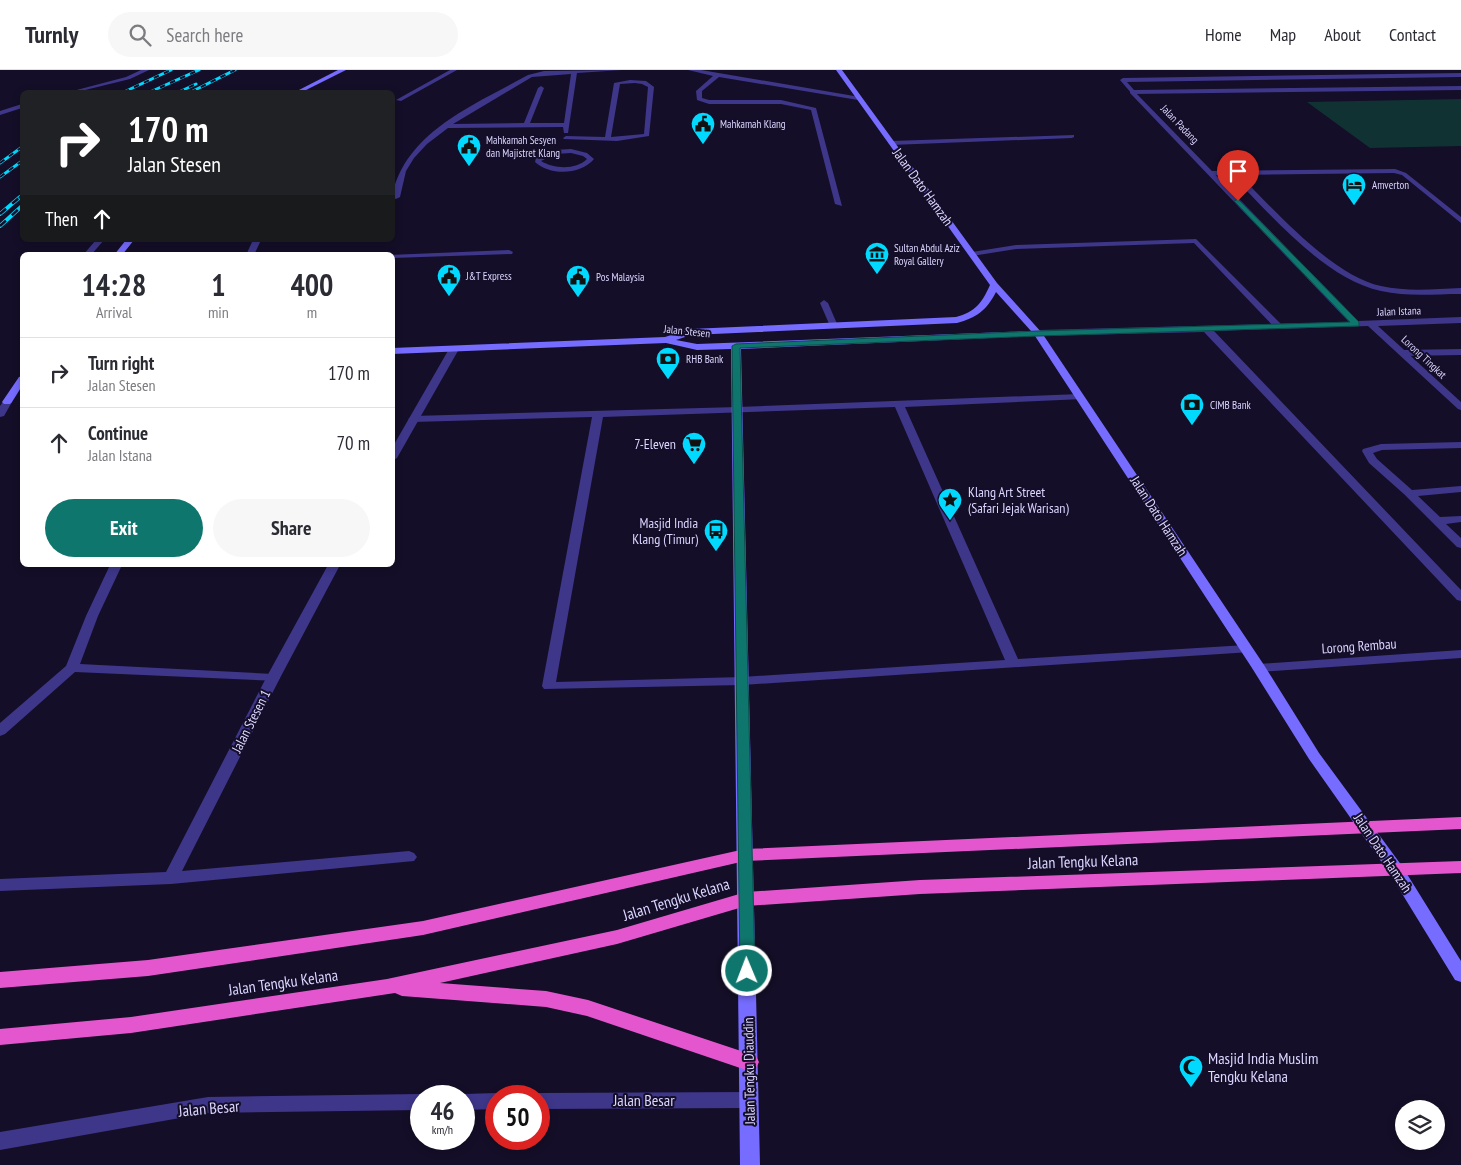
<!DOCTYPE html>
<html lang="en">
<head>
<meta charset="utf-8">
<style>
	body { margin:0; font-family:"PT Sans Narrow",sans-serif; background:#f7f7f7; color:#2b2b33; height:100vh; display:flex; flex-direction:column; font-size:19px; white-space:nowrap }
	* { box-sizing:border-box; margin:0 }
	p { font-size:16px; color:#7c7c81 }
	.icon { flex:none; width:28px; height:28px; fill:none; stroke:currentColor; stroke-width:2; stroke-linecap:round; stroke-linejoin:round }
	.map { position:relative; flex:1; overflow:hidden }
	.side { position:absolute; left:20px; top:182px; width:375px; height:315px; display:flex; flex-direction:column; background:#fff; border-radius:8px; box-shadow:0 2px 8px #0003 }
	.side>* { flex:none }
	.top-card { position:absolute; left:20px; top:20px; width:375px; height:152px; border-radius:8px; box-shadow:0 2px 8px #0003; background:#202124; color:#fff; overflow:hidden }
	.buttons { position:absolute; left:1395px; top:1030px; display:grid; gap:10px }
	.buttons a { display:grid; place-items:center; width:50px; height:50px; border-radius:50%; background:#fff; box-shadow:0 2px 8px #0003; font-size:25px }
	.speed { position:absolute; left:410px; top:1015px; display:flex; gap:10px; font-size:25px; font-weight:700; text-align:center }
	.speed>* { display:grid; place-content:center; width:65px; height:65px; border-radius:50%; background:#fff; box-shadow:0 2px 8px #0003; line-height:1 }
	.speed small { font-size:12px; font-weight:400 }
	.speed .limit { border:8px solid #d22; background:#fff; color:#111 }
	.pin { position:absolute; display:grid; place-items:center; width:42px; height:42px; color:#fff; margin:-51px -21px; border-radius:50% 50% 50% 0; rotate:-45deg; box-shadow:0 0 5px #0007 }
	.pin .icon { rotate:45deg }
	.me { position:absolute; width:55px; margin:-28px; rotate:359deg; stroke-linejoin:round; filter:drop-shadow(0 0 4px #0008) }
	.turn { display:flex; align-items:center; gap:18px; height:105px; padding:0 25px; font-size:22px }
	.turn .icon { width:65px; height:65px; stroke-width:2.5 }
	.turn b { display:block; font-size:35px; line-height:42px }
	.then { display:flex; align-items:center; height:48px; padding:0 25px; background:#0003; gap:10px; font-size:19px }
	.eta { display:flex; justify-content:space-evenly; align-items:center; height:85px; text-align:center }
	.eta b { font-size:30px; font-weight:700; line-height:35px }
	.action { display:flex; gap:10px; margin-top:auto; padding:10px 25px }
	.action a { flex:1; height:58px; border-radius:30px; background:#0f766e; color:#fff; font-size:20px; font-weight:700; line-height:58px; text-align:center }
	.action a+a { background:#f7f7f7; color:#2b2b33 }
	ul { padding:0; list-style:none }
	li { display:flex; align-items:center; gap:15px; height:70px; padding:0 25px; border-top:1px solid #e1e1e2 }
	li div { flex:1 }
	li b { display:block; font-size:19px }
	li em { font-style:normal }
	header { display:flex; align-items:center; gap:30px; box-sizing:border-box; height:70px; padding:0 25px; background:#fff; border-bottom:1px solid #e1e1e2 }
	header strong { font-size:24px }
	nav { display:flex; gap:28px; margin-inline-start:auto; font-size:18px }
	.search { width:350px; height:45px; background:#f7f7f7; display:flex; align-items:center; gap:12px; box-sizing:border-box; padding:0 18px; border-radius:28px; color:#7c7c81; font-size:19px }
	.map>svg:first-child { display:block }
	.green { fill:#113232 }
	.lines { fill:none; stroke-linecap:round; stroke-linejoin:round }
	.service { fill:#3e3689; fill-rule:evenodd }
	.minor { fill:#3e3689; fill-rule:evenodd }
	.secondary { fill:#766cff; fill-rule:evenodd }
	.trunk { fill:#e456cd; fill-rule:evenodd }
	.rail-far1-casing { stroke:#01d9ff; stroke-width:3 }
	.rail-casing { stroke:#01d9ff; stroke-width:4 }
	.rail-far1 { stroke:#140e28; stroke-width:2; stroke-dasharray:5.5; stroke-linecap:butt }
	.rail { stroke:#140e28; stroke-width:2.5; stroke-dasharray:8; stroke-linecap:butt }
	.route { fill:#0f766e; stroke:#0a4d48 }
	.labels { text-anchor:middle; stroke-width:4; stroke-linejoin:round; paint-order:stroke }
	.far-poi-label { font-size:11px; fill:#dbd5ff; stroke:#140e28; text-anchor:start }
	.far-street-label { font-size:11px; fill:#dbd5ff; stroke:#140e28 }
	.street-label { font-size:14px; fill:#dbd5ff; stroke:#140e28 }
	.poi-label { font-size:14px; fill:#dbd5ff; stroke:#140e28; text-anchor:end }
	.near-street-label { font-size:16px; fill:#dbd5ff; stroke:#140e28 }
	.near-poi-label { font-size:16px; fill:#dbd5ff; stroke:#140e28; text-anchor:start }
</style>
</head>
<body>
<header>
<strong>Turnly</strong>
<div class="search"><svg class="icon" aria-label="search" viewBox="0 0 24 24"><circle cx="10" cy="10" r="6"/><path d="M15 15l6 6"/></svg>Search here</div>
<nav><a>Home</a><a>Map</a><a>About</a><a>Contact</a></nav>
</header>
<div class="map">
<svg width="1461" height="1095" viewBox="0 0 1461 1095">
	<rect width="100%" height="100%" fill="#140e28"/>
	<path class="green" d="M 1461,29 L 1461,76 L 1370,78 L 1307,32 Z"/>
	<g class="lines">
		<path class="service" d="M 450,0 L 457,0 L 401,31 L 396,30 Z
			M 622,0 L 577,3 L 568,63 L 564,63 L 563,57 L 448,58 L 427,74 L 414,88 L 406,101 L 400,127 L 396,129 L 392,127 C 404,62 476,34 528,5 L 544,1 ZM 571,4 L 564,53 L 530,53 L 544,18 L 541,16 L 538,18 L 524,53 L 453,54 L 532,7 Z
			M 688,0 L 701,0 L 860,27 L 858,30 L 719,7 L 702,21 L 702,28 L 709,30 L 781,30 L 816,38 L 842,136 L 835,134 L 811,40 L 781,34 L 709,34 L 697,30 L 696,21 L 713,6 Z
			M 1461,3 L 1461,7 L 1127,12 L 1134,20 L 1461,16 L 1461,20 L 1132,24 L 1120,10 L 1123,8 Z
			M 630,10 L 646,11 L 654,17 L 649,66 L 617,71 L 564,69 L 563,68 L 566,66 L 605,67 L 614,13 ZM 635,13 L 642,14 L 648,17 L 644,64 L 611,67 L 620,14 Z
			M 301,19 L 324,22 L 299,22 Z
			M 1074,65 L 1074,67 L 1072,68 L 891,75 L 888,73 L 891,71 Z
			M 571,79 L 587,83 L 594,89 C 581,105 550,106 535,92 L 536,88 L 554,80 ZM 571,83 L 583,86 L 587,89 C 576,100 554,99 541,91 L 555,84 Z
			M 1395,99 L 1406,103 L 1461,147 L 1461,153 L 1402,105 L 1394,103 L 1239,105 C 1274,139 1332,206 1381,216 C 1407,222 1435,219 1461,218 L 1461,224 C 1434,224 1407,227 1381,221 C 1324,209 1271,144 1231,105 L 1211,105 L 1207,103 L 1211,101 Z
			M 1196,169 L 1282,255 L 1282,259 L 1276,259 L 1194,173 L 1016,179 L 972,186 L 968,184 L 972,182 L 1016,175 Z
			M 96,170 L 104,170 L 91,185 L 83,185 Z
			M 253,170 L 261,170 L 254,185 L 246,185 Z
			M 509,180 L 513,182 L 512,184 L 392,188 L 392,185 L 389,185 Z
			M 824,230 L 828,233 L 838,256 L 837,258 L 831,258 L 830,256 L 820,233 Z
			M 1461,279 L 1461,285 L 1403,286 L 1398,283 L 1403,280 Z
			M 1080,324 L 1083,325 L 1083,329 L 905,337 L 1018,589 L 1246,575 L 1252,579 L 1251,582 L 742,615 L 544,619 L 542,616 L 592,347 L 413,352 L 408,349 L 413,346 L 738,337 ZM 895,337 L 1005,590 L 742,607 L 556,612 L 603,347 Z
			M 1461,372 L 1461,378 L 1382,380 L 1373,383 L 1377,389 L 1412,420 L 1461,416 L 1461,422 L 1418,426 L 1440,447 L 1461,446 L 1461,452 L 1446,454 L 1461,468 L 1461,478 L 1457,477 L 1405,425 L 1369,393 L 1362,381 L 1363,379 L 1381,374 Z
			M 110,495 L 122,495 L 98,546 L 80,594 L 273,604 L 280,608 L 278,611 L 75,602 L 5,664 L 0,666 L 0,653 L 66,596 L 86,546 Z"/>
		<path class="minor" d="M 141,0 L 149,0 L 130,9 L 77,22 L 69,22 L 126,7 Z
			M 1130,21 L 1134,21 L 1358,251 L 1461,247 L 1461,253 L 1378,256 L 1461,332 L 1461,340 L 1458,339 L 1368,256 L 1214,261 L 1461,520 L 1461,531 L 1457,530 L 1204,262 L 1038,266 L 1034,263 L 1038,260 L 1349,252 L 1130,23 Z
			M 22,34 L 22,38 L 0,45 L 0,41 Z
			M 454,276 L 459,279 L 397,388 L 392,391 L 392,378 L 449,279 Z
			M 7,329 L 12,332 L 4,346 L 0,347 L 0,336 L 4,330 Z
			M 328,495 L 340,495 L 280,608 L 182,801 L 409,781 L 414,783 L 417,787 L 414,791 L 171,814 L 0,821 L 0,809 L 166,802 L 266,608 Z
			M 1461,580 L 1461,588 L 1259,602 L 1252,598 L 1259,594 Z
			M 749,1022 L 756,1024 L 758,1030 L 756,1036 L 749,1038 L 539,1039 L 539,1026 L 532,1026 L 539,1023 Z
			M 496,1023 L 503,1026 L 496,1026 L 496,1039 L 464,1040 L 464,1026 L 457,1026 L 464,1024 Z
			M 421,1024 L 428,1026 L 421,1026 L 421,1040 L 208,1043 L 0,1080 L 0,1062 L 208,1027 Z"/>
		<path class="secondary" d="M 338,0 L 346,0 L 302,22 L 295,22 Z
			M 836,0 L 842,0 L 997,213 L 1042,263 L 1264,595 L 1319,683 L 1402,796 L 1461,891 L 1461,912 L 1455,910 L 1390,804 L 1309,689 L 1252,598 L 1035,266 L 741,279 L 760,1095 L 740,1095 L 731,279 L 697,280 L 666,273 L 392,284 L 392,278 L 665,267 L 690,259 L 956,247 C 975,242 982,233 990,215 ZM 996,222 L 1031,261 L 697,274 L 676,270 L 691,265 L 957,253 C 976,248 987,240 996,222 Z
			M 126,170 L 134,170 L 122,185 L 114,185 Z
			M 22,306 L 22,316 L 12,332 L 10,334 L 4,334 L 2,332 L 19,307 Z"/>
		<path class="trunk" d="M 1461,747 L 1461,759 L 745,791 L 423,865 L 148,906 L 0,918 L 0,902 L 148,890 L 423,851 L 745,779 Z
			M 1461,791 L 1461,803 L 920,824 L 746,836 L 617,874 L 440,913 L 546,921 L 588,930 L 756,986 L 759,992 L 756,998 L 749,1001 L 587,946 L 546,937 L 402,926 L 395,923 L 131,963 L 0,975 L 0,959 L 131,947 L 387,909 L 617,860 L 746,822 L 920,810 Z"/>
		<defs>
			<path id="rail-far1" d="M 124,22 L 171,0
				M 150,22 L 199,0
				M 179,22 L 196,14
				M 191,22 L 235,0
				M 0,93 L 22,77
				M 0,107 L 22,91
				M 19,128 L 22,125"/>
			<path id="rail" d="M 0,144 L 20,127
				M 0,156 L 22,136"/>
		</defs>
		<use href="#rail-far1" class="rail-far1-casing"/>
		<use href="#rail" class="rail-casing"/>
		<use href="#rail-far1" class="rail-far1"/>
		<use href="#rail" class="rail"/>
	</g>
	<path class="route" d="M 1238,129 L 1359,252 L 1359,256 L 1038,266 L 740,278 L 755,901 L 753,906 L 747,907 L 742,906 L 740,901 L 732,276 L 736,274 L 1038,261 L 1350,252 L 1235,132 L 1234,131 Z"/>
	<defs>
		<symbol id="civic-pin" viewBox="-11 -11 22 30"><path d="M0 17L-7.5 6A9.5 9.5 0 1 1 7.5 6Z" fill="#01d9ff" stroke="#140e28"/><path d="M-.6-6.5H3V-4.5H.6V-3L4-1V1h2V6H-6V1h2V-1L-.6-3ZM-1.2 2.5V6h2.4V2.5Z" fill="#111"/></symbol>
		<symbol id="hotel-pin" viewBox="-11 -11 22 30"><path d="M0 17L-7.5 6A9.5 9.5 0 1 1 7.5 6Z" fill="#01d9ff" stroke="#140e28"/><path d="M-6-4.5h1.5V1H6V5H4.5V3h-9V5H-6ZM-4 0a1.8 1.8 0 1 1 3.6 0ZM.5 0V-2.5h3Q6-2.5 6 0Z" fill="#111"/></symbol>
		<symbol id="museum-pin" viewBox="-11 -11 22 30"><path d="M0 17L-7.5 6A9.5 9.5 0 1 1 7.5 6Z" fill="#01d9ff" stroke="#140e28"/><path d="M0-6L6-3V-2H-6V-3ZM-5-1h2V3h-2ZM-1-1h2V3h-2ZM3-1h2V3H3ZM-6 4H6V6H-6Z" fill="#111"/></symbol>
		<symbol id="bank-pin" viewBox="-11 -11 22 30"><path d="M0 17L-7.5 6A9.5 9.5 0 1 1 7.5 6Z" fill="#01d9ff" stroke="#140e28"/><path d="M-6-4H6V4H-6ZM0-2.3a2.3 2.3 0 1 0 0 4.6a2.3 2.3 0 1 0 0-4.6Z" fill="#111"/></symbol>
		<symbol id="supermarket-pin" viewBox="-11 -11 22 30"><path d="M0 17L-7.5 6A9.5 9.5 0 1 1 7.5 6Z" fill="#01d9ff" stroke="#140e28"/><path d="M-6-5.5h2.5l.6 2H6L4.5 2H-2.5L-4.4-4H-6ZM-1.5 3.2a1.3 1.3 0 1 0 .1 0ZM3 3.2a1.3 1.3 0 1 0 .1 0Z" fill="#111"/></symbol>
		<symbol id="sight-pin" viewBox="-11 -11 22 30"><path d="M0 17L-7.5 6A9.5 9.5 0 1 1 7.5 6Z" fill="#01d9ff" stroke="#140e28"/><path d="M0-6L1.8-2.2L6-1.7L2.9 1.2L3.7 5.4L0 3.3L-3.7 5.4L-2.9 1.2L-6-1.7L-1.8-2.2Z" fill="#111"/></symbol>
		<symbol id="bus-pin" viewBox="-11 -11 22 30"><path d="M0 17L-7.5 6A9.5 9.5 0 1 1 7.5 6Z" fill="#01d9ff" stroke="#140e28"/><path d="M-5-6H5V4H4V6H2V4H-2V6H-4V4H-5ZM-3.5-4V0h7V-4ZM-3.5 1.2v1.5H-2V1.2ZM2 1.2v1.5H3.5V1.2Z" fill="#111"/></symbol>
		<symbol id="mosque-pin" viewBox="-11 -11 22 30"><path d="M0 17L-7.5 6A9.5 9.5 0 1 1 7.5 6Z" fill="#01d9ff" stroke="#140e28"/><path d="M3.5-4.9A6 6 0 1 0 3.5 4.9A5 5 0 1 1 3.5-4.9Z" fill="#111"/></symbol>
	</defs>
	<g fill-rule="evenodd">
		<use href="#civic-pin" x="689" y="40" width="28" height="38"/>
		<use href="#civic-pin" x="455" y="62" width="28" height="38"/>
		<use href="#hotel-pin" x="1340" y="101" width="28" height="38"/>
		<use href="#museum-pin" x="863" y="170" width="28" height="38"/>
		<use href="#civic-pin" x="435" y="192" width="28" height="38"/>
		<use href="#civic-pin" x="564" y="193" width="28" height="38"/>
		<use href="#bank-pin" x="654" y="275" width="28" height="38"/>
		<use href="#bank-pin" x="1178" y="321" width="28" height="38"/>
		<use href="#supermarket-pin" x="680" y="360" width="28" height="38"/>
		<use href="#sight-pin" x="936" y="416" width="28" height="38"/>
		<use href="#bus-pin" x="702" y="447" width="28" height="38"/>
		<use href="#mosque-pin" x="1177" y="983" width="28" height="38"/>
	</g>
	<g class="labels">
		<g class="far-poi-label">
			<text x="720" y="58">Mahkamah Klang</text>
			<text x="486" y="74">Mahkamah Sesyen<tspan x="486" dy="13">dan Majistret Klang</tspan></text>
			<text x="1372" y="119">Amverton</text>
			<text x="894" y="182">Sultan Abdul Aziz<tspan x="894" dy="13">Royal Gallery</tspan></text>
			<text x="466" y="210">J&amp;T Express</text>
			<text x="596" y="211">Pos Malaysia</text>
			<text x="686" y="293">RHB Bank</text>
			<text x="1210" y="339">CIMB Bank</text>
		</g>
		<g class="far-street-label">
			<text transform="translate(1180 54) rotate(46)" y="4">Jalan Padang</text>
			<text transform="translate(1399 241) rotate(-2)" y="4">Jalan Istana</text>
			<text transform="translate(687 261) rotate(6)" y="4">Jalan Stesen</text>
			<text transform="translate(1424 287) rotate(43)" y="4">Lorong Tingkat</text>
		</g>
		<g class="street-label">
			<text transform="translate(923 117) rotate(54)" y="5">Jalan Dato Hamzah</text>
			<text transform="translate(1159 446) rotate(57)" y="5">Jalan Dato Hamzah</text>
			<text transform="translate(1359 576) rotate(-4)" y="5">Lorong Rembau</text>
			<text transform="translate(251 651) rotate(-63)" y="5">Jalan Stesen 1</text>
			<text transform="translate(1383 783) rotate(56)" y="5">Jalan Dato Hamzah</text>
			<text transform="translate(749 1001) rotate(-91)" y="5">Jalan Tengku Diauddin</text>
		</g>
		<g class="poi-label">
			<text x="676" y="379">7-Eleven</text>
			<text x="968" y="427" text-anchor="start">Klang Art Street<tspan x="968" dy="16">(Safari Jejak Warisan)</tspan></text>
			<text x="698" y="458">Masjid India<tspan x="698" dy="16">Klang (Timur)</tspan></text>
		</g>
		<g class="near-street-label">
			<text transform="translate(1083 791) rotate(-2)" y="6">Jalan Tengku Kelana</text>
			<text transform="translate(676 829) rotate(-17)" y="6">Jalan Tengku Kelana</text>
			<text transform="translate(283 912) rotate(-8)" y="6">Jalan Tengku Kelana</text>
			<text x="644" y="1036">Jalan Besar</text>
			<text transform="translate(209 1038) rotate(-5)" y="6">Jalan Besar</text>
		</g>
		<g class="near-poi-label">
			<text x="1208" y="994">Masjid India Muslim<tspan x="1208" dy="18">Tengku Kelana</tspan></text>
		</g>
	</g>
</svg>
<div class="buttons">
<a><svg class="icon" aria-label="layers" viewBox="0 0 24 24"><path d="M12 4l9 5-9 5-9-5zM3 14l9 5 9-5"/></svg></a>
</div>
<div class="speed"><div>46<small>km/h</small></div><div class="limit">50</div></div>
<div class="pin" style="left:1238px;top:131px;background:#d93025"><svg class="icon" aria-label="arrive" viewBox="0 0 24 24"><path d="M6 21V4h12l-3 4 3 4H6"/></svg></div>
<svg class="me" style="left:747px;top:901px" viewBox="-20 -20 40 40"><circle r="17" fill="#0f766e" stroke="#fff" stroke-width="3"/><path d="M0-11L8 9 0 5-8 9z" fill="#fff"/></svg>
<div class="top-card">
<div class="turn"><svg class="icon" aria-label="right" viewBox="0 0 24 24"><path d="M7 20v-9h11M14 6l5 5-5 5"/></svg><div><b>170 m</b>Jalan Stesen</div></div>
<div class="then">Then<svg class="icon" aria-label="ahead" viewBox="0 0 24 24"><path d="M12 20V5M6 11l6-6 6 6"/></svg></div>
</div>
<section class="side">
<div class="eta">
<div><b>14:28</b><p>Arrival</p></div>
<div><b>1</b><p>min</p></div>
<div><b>400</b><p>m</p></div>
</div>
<ul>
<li><svg class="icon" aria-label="right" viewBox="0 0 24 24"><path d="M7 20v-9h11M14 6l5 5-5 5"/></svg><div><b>Turn right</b><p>Jalan Stesen</p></div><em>170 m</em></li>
<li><svg class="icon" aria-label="ahead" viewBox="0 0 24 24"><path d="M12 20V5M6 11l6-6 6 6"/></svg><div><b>Continue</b><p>Jalan Istana</p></div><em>70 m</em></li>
</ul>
<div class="action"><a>Exit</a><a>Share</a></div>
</section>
</div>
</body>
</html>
